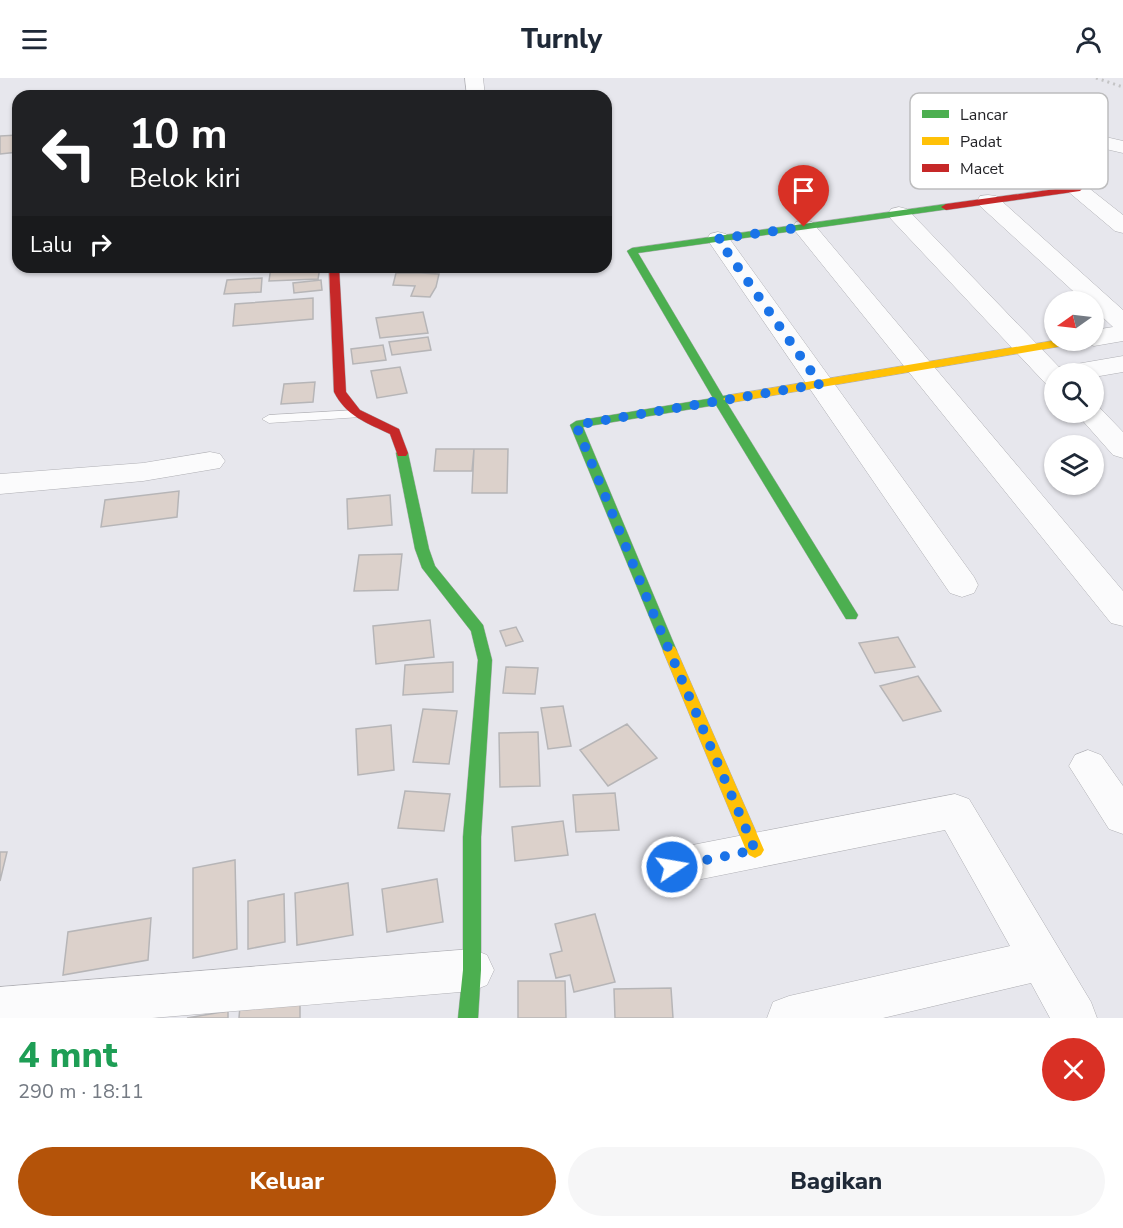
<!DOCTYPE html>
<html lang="id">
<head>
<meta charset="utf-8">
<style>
	body { margin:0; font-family:"Nunito Sans",sans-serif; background:#f6f6f7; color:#1f2937; height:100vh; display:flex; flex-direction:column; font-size:22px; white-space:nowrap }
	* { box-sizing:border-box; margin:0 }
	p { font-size:20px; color:#747a83 }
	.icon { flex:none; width:33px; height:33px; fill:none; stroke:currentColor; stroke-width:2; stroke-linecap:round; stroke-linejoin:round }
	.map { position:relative; height:940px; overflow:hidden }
	.panel { display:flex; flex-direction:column; background:#fff; flex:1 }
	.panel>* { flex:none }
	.top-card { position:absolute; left:12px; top:12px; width:600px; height:183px; border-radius:18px; box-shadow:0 2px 4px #0004; background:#202124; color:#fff; overflow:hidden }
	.needle { width:39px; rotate:256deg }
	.controls { position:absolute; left:1044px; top:213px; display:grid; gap:12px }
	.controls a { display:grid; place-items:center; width:60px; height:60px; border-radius:50%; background:#fff; box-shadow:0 2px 4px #0004; font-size:30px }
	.pin { position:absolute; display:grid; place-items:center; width:51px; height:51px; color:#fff; margin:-62px -26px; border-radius:50% 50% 50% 0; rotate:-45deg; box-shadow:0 0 6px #0007 }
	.pin .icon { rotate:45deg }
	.me { position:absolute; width:66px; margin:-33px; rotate:78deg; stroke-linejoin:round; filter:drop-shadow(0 0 4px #0008) }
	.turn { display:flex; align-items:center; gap:21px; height:126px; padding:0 18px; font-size:27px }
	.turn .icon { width:78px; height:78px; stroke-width:2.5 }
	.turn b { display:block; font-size:42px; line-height:51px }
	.then { display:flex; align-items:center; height:57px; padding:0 18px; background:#0003; gap:12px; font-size:22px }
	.round { display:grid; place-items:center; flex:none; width:63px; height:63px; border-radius:32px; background:#f6f6f7 }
	.head { display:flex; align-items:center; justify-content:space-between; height:102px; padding:0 18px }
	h1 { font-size:36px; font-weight:800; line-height:45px; color:#1e9e55 }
	.cta { display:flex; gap:12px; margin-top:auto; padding:12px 18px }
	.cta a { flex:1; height:69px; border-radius:36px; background:#b45309; color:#fff; font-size:24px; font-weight:800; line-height:69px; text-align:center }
	.cta a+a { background:#f6f6f7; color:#1f2937 }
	header { display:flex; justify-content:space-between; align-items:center; height:78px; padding:0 18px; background:#fff; font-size:27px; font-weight:800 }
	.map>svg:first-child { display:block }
	.building { fill:#dcd1cb; stroke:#b6b5b7; stroke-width:1.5 }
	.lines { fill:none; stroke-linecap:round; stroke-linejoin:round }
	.lane-casing { stroke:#afafb4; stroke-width:1 }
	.street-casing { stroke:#afafb4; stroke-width:1 }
	.fast-casing { stroke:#afafb4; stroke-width:1 }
	.slow-casing { stroke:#afafb4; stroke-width:1 }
	.jam-casing { stroke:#afafb4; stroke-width:1 }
	.lane { fill:#fbfbfc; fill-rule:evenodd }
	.street { fill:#fbfbfc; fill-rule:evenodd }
	.fast { fill:#4caf50; fill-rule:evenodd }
	.slow { fill:#ffc107; fill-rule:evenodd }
	.jam { fill:#c62828; fill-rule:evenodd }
	.rail { stroke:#c4c4c5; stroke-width:3; stroke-dasharray:2 4; stroke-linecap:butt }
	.route { stroke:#1a73e8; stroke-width:10; stroke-dasharray:0 18 }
	.key { fill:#fff; stroke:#bdbdbe; stroke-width:1.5 }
	.key-label { font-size:16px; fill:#232327 }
</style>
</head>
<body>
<header><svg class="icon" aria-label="menu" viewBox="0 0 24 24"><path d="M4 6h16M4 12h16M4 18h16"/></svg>Turnly<svg class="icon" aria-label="person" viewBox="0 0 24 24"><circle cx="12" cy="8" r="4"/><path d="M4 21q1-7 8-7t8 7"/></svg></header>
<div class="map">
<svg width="1123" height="940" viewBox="0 0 1123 940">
	<rect width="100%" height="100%" fill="#e7e7ed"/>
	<path class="building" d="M 18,57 L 18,74 L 0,76 L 0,58 Z
		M 271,189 L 320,189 L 318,201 L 269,203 Z
		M 396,195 L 421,195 L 439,196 L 436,209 L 430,219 L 411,218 L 415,208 L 393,207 Z
		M 262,200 L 261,214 L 224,216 L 227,202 Z
		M 321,202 L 322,212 L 294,215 L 293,205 Z
		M 313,220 L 313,241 L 233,248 L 235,226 Z
		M 423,234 L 428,255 L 380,260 L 376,240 Z
		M 428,259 L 431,272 L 392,277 L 389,264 Z
		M 383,267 L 386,282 L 353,286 L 351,271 Z
		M 400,289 L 407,315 L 377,320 L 371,293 Z
		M 315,304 L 313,324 L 281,326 L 284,306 Z
		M 436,371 L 474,371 L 472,393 L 434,393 Z
		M 474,371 L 508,371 L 507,415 L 472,415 Z
		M 179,413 L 177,439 L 101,449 L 105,422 Z
		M 390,417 L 392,447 L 348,451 L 347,421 Z
		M 402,476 L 398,512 L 354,513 L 359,477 Z
		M 430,542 L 434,579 L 376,586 L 373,548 Z
		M 516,549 L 523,563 L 506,568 L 500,553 Z
		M 898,559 L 915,589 L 875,595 L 859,565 Z
		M 453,584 L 453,614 L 403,617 L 405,587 Z
		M 506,589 L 538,590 L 535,616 L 503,615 Z
		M 918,598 L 941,633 L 903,643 L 880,608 Z
		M 563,628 L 571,668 L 548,671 L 541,630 Z
		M 423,631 L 457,633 L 449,686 L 413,684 Z
		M 627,646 L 657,680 L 608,708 L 580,672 Z
		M 391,647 L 394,692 L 358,697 L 356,651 Z
		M 538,654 L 540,708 L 500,709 L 499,655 Z
		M 405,713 L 450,716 L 444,753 L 398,750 Z
		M 615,715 L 619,752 L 576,754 L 573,717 Z
		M 563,743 L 568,777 L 515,783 L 512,749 Z
		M 0,774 L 7,774 L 0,803 Z
		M 235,782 L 237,871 L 193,880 L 193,790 Z
		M 437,801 L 443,844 L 387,854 L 382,811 Z
		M 348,805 L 353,857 L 297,867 L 295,815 Z
		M 284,816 L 285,864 L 248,871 L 248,823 Z
		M 595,836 L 615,904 L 574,914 L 570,897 L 556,900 L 550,876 L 562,873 L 555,846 Z
		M 151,840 L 148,882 L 63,897 L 68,854 Z
		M 518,903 L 565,903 L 566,940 L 518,940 Z
		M 671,910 L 673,940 L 615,940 L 614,911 Z
		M 300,918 L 300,940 L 239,940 L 240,928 Z
		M 228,933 L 228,940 L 187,940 Z"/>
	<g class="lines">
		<defs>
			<path id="lane" d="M 356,332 L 363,336 L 361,339 L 269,345 L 262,341 L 269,337 Z"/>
			<path id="street" d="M 465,0 L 483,0 L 485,18 L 467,18 Z
				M 1097,57 L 1123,63 L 1123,75 L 1097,69 L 1048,74 L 1047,77 L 1123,137 L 1123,155 L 1115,153 L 1027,79 L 1026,73 L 1029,69 L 1043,63 Z
				M 988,117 L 996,118 L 1123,232 L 1123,263 L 1094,268 L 1085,265 L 1083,262 L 1094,262 L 1094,252 L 1113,249 L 1094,231 L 1094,224 L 1085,224 L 980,128 L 977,123 L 980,118 Z
				M 899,129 L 907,131 L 1059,289 L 1123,278 L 1123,294 L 1094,299 L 1094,296 L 1054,296 L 1054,307 L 1045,305 L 891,141 L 888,136 L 891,131 Z
				M 804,142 L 812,144 L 1123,513 L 1123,548 L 1111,545 L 796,154 L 793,149 L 796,144 Z
				M 718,154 L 726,156 L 974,499 L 978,507 L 974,515 L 962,519 L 950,515 L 707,161 L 710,156 Z
				M 1094,327 L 1098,328 L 1123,354 L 1123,380 L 1113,377 L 1075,334 L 1094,334 Z
				M 210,374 L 220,376 L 225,383 L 220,390 L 143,403 L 0,416 L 0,396 L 143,385 Z
				M 1088,672 L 1101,677 L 1123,708 L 1123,756 L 1109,751 L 1069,688 L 1075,677 Z
				M 955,716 L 969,721 L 1091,924 L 1097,940 L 1050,940 L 1031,905 L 883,940 L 767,940 L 773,924 L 789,918 L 1010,868 L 945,752 L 672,807 L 658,802 L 652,789 L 658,776 L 672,771 Z
				M 472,871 L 487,877 L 494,892 L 487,907 L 472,913 L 152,940 L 0,940 L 0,909 Z"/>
			<path id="fast" d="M 946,126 L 949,127 L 949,131 L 638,175 L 723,318 L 729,317 L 735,321 L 727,325 L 858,537 L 856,541 L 846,541 L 716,327 L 583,349 L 677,573 L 675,577 L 665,577 L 570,347 L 576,343 L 713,320 L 627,173 L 632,170 Z
				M 402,371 L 408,375 L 429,471 L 435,488 L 483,547 L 492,582 L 481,759 L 481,892 L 478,940 L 458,940 L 463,892 L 463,759 L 478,582 L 471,553 L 422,490 L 415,471 L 396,375 Z"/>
			<path id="slow" d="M 1057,262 L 1085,262 L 1080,265 L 729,325 L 723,321 L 729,317 Z
				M 670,567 L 675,569 L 677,573 L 764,772 L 761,777 L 755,780 L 749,777 L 746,772 L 663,573 L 665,569 Z"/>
			<path id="jam" d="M 1077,108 L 1082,111 L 1080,113 L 946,132 L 941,129 L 946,126 Z
				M 329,189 L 339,189 L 346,314 L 360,332 L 399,351 L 408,375 L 406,378 L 398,378 L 390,356 C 367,345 346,338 334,314 Z"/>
		</defs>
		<use href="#lane" class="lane-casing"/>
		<use href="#street" class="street-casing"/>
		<use href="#fast" class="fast-casing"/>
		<use href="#slow" class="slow-casing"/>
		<use href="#jam" class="jam-casing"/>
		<use href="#lane" class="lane"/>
		<use href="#street" class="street"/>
		<use href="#fast" class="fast"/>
		<use href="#slow" class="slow"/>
		<use href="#jam" class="jam"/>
		<path class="rail" d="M 1096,0 L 1123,9"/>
	</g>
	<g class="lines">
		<path class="route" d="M 672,789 L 755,772 L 651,530 L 576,347 L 820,306 L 718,161 L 804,149"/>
	</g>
	<rect x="910" y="15" width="198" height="96" rx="9" class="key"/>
	<rect x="922" y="32" width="27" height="8" fill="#4caf50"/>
	<rect x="922" y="59" width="27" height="8" fill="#ffc107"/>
	<rect x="922" y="86" width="27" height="8" fill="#c62828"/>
	<g class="key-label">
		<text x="960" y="42">Lancar</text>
		<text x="960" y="69">Padat</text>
		<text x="960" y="96">Macet</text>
	</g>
</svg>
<div class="controls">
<a><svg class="needle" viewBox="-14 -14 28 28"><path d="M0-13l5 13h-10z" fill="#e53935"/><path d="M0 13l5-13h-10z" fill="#747a83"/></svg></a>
<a><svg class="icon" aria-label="search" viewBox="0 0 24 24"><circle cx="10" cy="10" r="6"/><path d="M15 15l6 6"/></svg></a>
<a><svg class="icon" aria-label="layers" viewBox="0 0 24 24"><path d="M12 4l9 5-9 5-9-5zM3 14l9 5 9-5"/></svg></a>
</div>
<div class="pin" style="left:804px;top:149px;background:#d93025"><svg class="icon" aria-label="arrive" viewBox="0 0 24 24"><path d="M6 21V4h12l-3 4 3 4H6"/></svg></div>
<svg class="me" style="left:672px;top:789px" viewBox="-20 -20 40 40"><circle r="17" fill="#1a73e8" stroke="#fff" stroke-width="3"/><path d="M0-11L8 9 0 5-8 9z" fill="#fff"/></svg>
<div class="top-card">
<div class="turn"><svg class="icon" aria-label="left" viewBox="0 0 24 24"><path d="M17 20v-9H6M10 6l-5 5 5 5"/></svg><div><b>10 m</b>Belok kiri</div></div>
<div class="then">Lalu<svg class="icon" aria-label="right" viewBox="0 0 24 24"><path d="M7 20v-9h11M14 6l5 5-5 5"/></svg></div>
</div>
</div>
<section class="panel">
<div class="head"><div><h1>4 mnt</h1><p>290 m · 18:11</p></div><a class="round" style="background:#d93025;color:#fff"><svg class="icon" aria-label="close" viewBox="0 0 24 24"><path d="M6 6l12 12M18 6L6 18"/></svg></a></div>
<div class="cta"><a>Keluar</a><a>Bagikan</a></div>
</section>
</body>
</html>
